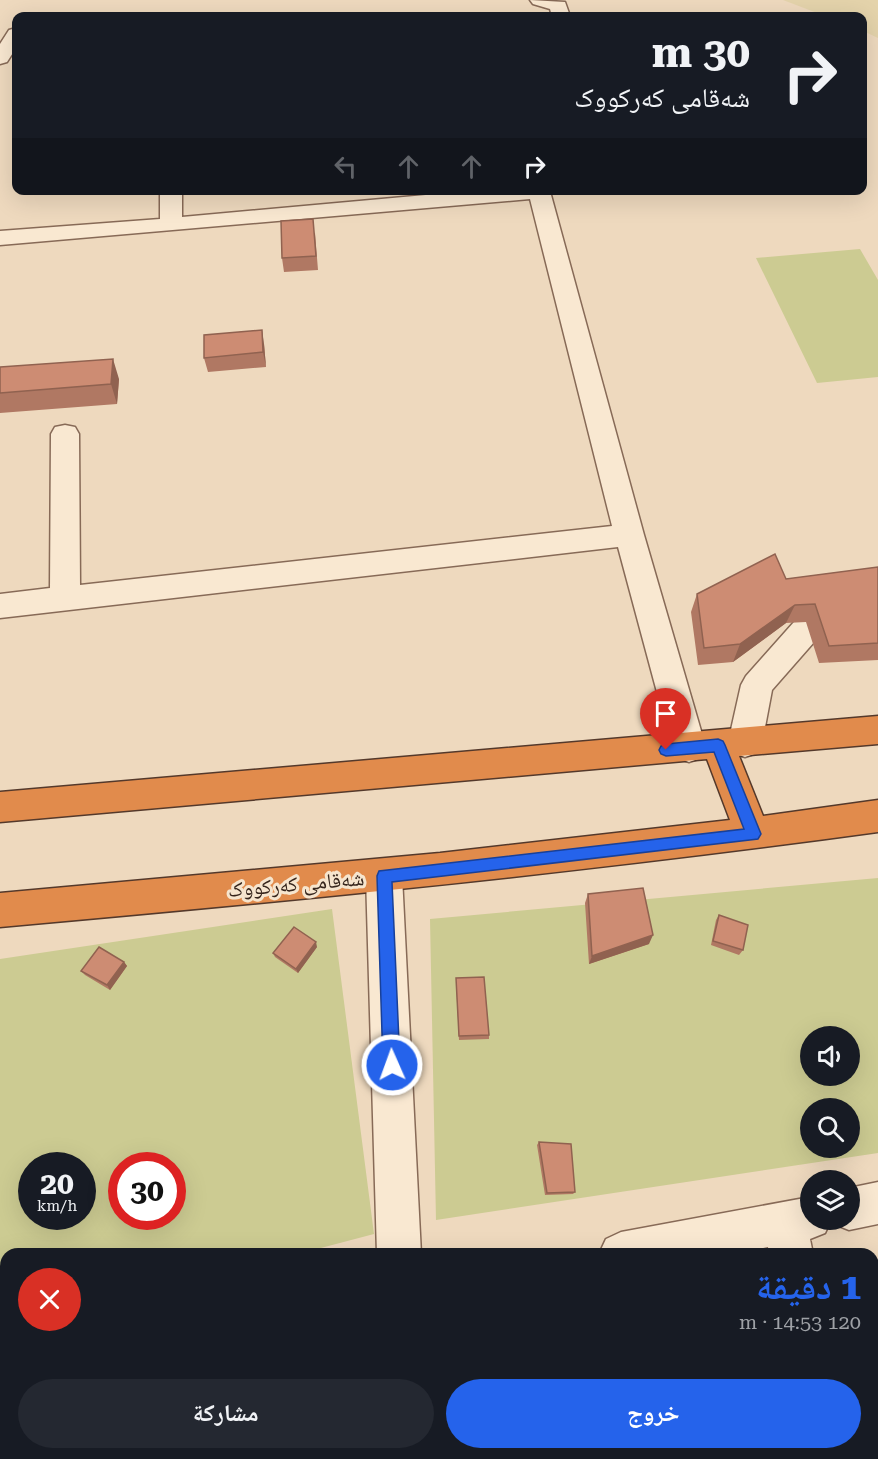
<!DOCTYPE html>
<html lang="ar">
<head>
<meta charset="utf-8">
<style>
	body { margin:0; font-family:"Roboto Serif","Noto Naskh Arabic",serif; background:#242831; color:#f1f3f6; direction:rtl; height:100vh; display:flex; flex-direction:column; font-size:22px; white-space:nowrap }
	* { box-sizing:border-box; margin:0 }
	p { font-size:20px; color:#9ea1a6 }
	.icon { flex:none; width:33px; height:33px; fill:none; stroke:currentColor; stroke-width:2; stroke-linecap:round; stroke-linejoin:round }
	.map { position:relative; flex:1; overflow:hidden; direction:ltr }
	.details { position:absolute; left:0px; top:1248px; width:879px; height:212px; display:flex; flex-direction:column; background:#171b24; border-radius:18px 18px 0 0; box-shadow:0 6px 24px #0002; direction:rtl }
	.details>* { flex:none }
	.hud { position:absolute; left:12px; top:12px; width:855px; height:183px; border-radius:12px; box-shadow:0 6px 24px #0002; direction:rtl; background:#171b24; color:#f1f3f6; overflow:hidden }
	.buttons { position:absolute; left:800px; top:1026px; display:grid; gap:12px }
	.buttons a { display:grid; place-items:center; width:60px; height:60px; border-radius:50%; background:#171b24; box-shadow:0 6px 24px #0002; font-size:30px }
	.speed { position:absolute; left:18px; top:1152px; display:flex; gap:12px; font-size:30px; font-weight:700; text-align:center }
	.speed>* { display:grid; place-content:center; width:78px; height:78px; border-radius:50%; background:#171b24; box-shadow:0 6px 24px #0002; line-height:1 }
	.speed small { font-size:15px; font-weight:400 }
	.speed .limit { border:9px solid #d22; background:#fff; color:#111 }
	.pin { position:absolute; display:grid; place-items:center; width:51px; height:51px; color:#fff; margin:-62px -26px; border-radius:50% 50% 50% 0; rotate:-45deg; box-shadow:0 0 6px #0007 }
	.pin .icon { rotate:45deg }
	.me { position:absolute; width:66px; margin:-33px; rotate:358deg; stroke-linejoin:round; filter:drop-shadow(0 0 4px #0008) }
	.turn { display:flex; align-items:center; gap:21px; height:126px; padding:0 18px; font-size:27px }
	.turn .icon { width:78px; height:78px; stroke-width:2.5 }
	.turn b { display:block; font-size:42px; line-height:51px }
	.lanes { display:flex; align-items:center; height:57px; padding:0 18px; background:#0003; justify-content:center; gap:30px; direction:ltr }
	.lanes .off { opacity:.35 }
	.round { display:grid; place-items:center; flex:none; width:63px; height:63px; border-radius:32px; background:#242831 }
	.overview { display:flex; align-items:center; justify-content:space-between; height:102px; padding:0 18px }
	h1 { font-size:36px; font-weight:800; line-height:45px; color:#2563eb }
	.action { display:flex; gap:12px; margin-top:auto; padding:12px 18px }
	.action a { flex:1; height:69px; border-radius:36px; background:#2563eb; color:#fff; font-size:24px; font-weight:800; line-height:69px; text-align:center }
	.action a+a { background:#242831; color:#f1f3f6 }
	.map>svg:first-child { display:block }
	.farmland { fill:#e4d3ab }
	.green { fill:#cccb92; fill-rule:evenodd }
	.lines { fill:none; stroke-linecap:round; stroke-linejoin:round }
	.minor-casing { stroke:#876a57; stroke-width:3 }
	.highway-casing { stroke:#54392b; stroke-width:3 }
	.minor { fill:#f9e8d1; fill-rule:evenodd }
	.highway { fill:#e18b4c; fill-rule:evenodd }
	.wall { fill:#b07863 }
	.shaded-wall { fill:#906250 }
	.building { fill:#cd8c73; stroke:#906250; stroke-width:1.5 }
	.route { fill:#2563eb; stroke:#184099; stroke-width:1.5 }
	.labels { text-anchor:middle; stroke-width:6; stroke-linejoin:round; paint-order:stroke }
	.street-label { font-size:21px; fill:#36251c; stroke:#f6e5ce }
</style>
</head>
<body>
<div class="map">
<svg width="878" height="1459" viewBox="0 0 878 1459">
	<rect width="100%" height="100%" fill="#eed9be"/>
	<path class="farmland" d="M 783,0 L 878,0 L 878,38 L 863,31 L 862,16 L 825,16 Z"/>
	<path class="green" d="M 860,249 L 878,280 L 878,377 L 817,383 L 756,258 Z
		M 878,878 L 878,1153 L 436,1220 L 430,919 ZM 810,1036 L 849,1036 L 849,1076 L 810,1076 ZM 810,1108 L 849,1108 L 849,1148 L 810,1148 Z
		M 332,909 L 374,1234 L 298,1254 L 6,1254 L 6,1329 L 0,1330 L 0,959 ZM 32,1166 L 82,1166 L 82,1216 L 32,1216 ZM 122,1166 L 172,1166 L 172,1216 L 122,1216 Z"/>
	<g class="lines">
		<defs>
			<path id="minor" d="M 530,0 L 565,2 L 570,16 L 552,16 L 550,9 L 533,4 Z
				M 16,28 L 16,48 L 7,62 L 0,64 L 0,44 L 9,30 Z
				M 160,190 L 182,190 L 182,217 L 481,190 L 554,190 L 551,195 L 644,535 L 706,748 L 701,758 L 689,762 L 677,758 L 672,748 L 618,547 L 0,618 L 0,594 L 50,588 L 51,434 L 55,427 L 65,425 L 75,427 L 79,434 L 80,585 L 612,526 L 530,199 L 0,245 L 0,231 L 160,219 Z
				M 864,601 L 878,603 L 878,627 L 864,625 L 822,633 L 772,690 L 762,743 L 757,753 L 745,757 L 733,753 L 728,743 L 741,685 L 746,676 L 802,613 Z
				M 384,859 L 397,864 L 402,876 L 421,1254 L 377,1254 L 366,876 L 371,864 Z
				M 878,1182 L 878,1224 L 849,1230 L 834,1224 L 832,1220 L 849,1220 L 849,1188 Z
				M 810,1197 L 810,1220 L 831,1220 L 825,1233 L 810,1239 L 813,1254 L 769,1254 L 768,1247 L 734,1254 L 599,1254 L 606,1239 L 621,1232 Z
				M 6,1345 L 6,1391 L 0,1392 L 0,1346 Z
				M 374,1454 L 422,1454 L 422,1459 L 374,1459 Z
				M 800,1454 L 848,1454 L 849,1459 L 801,1459 Z"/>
			<path id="highway" d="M 878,716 L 878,744 L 739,756 L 763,816 L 878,800 L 878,832 C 587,872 293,901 0,927 L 0,893 L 440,853 L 730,820 L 707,759 L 0,822 L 0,792 Z"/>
		</defs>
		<use href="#minor" class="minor-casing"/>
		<use href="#highway" class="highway-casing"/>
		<use href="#minor" class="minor"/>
		<use href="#highway" class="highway"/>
	</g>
	<path class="wall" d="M 315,233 L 318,270 L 284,272 L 282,258 Z
		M 264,344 L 266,367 L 208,372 L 204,358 Z
		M 0,367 L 119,379 L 117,404 L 0,413 Z
		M 878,567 L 878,660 L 819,663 L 806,622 L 786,623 L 733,662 L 698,665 L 691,612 L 697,594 L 786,579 Z
		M 588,894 L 649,944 L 589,964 L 585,903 Z
		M 719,915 L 743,950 L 739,955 L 711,945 L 716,920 Z
		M 317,947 L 298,973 L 275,957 L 273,953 Z
		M 124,962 L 127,966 L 110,990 L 85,975 L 81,971 Z
		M 456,983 L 489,1035 L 489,1039 L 459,1040 Z
		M 539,1142 L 575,1192 L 573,1194 L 545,1195 L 537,1145 Z
		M 878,1283 L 878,1319 L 873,1304 L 873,1284 Z
		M 641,1454 L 761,1454 L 762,1459 L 598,1459 L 597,1457 Z"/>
	<path class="shaded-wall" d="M 262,330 L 264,344 L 266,367 L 263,352 Z
		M 113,359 L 119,379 L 117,404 L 111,384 Z
		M 795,605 L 786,623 L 733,662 L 740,644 Z
		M 653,935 L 649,944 L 589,964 L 592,956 Z
		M 316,942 L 317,947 L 298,973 L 296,969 Z
		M 124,962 L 127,966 L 110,990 L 107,985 Z
		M 222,1454 L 228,1454 L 229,1459 L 223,1459 Z"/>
	<path class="building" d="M 313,219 L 316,256 L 282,258 L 281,221 Z
		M 262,330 L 263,352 L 204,358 L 204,335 Z
		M 113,359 L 111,384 L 0,393 L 0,367 Z
		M 775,554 L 786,579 L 878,567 L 878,643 L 829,646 L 815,604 L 795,605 L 740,644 L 704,648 L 697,594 Z
		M 643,888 L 653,935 L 592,956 L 588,894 Z
		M 719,915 L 748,925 L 743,950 L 713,941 Z
		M 294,927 L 316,942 L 296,969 L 273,953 Z
		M 99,947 L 124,962 L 107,985 L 81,971 Z
		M 484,977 L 489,1035 L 459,1036 L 456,978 Z
		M 539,1142 L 571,1144 L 575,1192 L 547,1193 Z
		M 197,1454 L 222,1454 L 223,1459 L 179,1459 Z
		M 445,1454 L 591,1454 L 592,1459 L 445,1459 Z
		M 677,1454 L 761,1454 L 762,1459 L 603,1459 Z"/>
	<path class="route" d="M 718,739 L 723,741 L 725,745 L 761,834 L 758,839 L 392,882 L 400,1065 L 397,1071 L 392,1073 L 386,1071 L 383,1065 L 377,876 L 379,871 L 744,829 L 714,752 L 666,756 L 661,754 L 659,750 L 661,746 L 666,744 Z"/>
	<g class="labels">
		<g class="street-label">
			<text transform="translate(296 884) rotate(-5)" y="7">شەقامی کەرکووک</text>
		</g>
	</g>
</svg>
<div class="buttons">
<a><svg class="icon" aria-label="sound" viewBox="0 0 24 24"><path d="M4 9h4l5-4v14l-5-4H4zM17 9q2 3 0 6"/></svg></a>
<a><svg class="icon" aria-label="search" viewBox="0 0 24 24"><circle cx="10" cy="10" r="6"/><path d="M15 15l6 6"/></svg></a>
<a><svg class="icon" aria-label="layers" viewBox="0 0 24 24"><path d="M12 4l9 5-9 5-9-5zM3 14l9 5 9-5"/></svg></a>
</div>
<div class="speed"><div>20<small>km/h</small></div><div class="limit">30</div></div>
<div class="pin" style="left:666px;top:750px;background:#d93025"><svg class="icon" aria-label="arrive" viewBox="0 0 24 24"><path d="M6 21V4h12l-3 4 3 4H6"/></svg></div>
<svg class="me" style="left:392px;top:1065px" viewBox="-20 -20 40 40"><circle r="17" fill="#2563eb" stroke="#fff" stroke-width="3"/><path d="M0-11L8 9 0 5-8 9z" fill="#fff"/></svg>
<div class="hud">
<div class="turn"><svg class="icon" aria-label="right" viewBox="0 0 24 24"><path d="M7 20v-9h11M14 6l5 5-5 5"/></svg><div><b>30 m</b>شەقامی کەرکووک</div></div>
<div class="lanes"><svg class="icon off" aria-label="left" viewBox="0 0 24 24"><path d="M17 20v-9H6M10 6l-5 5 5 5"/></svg><svg class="icon off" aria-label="ahead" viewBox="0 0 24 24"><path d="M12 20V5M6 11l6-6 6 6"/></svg><svg class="icon off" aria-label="ahead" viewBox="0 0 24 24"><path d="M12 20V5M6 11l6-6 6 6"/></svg><svg class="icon" aria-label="right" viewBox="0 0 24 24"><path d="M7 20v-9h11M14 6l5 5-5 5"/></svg></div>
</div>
<section class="details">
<div class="overview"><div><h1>1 دقيقة</h1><p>120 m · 14:53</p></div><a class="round" style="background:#d93025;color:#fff"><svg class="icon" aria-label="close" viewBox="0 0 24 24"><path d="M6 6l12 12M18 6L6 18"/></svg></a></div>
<div class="action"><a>خروج</a><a>مشاركة</a></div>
</section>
</div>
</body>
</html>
